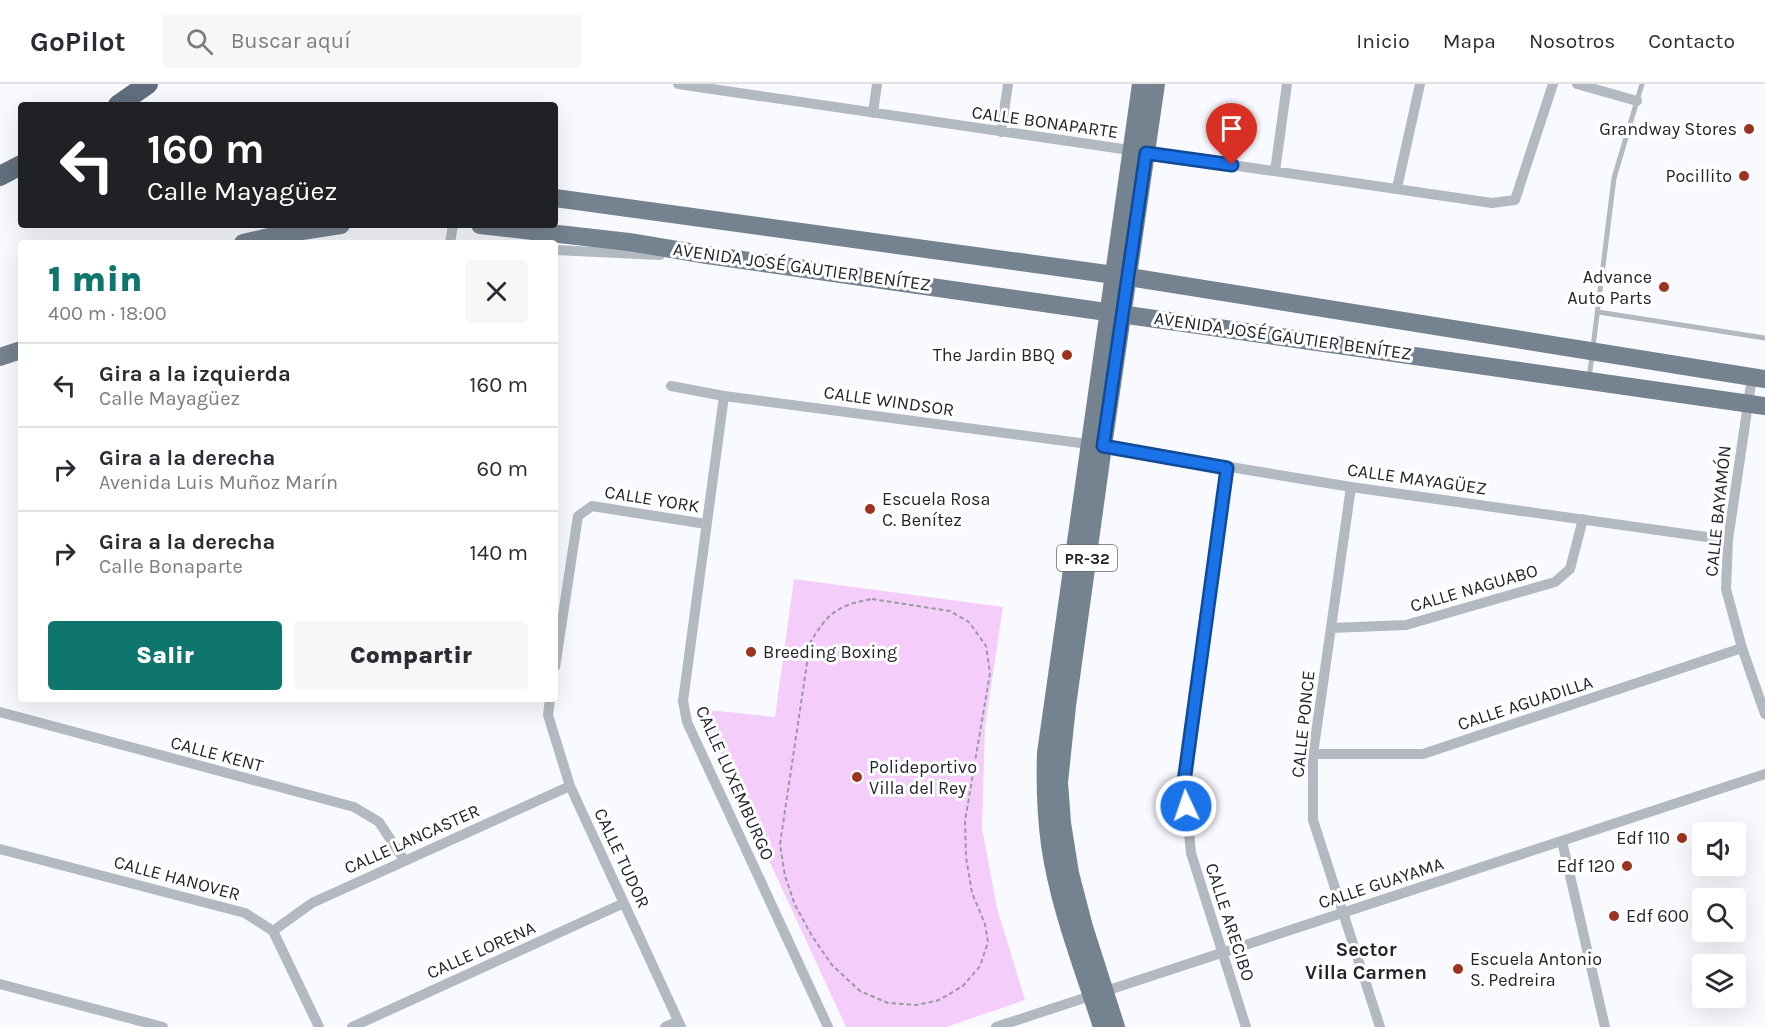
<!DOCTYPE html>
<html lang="es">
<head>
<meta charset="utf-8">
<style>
	body { margin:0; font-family:Karla,sans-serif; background:#f7f7f7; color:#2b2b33; height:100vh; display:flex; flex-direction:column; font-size:22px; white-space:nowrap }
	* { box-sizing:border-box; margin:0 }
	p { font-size:20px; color:#7c7c81 }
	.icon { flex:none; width:33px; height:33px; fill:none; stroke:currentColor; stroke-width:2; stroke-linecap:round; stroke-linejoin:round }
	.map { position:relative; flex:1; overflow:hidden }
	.drawer { position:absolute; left:18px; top:156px; width:540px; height:462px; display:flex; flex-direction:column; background:#fff; border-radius:6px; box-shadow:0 6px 24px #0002 }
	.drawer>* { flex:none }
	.hud { position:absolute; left:18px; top:18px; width:540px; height:126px; border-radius:6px; box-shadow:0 6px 24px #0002; background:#202124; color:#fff; overflow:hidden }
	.buttons { position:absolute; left:1692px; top:738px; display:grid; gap:12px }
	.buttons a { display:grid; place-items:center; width:54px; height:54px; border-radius:6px; background:#fff; box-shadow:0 6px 24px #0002; font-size:30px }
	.pin { position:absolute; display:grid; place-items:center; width:51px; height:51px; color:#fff; margin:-62px -26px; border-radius:50% 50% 50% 0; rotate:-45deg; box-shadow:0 0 6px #0007 }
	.pin .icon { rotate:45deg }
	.me { position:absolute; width:66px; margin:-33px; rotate:357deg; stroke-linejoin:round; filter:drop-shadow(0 0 4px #0008) }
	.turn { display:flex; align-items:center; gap:21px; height:126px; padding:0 30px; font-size:27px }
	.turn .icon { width:78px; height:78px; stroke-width:2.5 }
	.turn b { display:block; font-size:42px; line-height:51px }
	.round { display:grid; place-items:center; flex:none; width:63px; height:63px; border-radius:6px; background:#f7f7f7 }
	.head { display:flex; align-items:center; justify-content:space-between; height:102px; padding:0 30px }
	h1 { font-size:36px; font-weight:800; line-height:45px; color:#0f766e }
	.button { display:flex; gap:12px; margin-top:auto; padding:12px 30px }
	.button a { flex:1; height:69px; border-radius:6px; background:#0f766e; color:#fff; font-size:24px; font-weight:800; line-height:69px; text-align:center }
	.button a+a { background:#f7f7f7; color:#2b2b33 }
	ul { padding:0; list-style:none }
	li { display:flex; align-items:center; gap:18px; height:84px; padding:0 30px; border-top:2px solid #e1e1e2 }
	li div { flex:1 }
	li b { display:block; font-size:22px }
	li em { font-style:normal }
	header { display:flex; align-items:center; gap:36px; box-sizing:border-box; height:84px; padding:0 30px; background:#fff; border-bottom:2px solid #e1e1e2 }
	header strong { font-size:28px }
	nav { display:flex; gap:33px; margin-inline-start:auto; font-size:21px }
	.search { width:420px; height:54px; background:#f7f7f7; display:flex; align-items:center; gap:15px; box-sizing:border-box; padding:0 21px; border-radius:6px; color:#7c7c81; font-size:22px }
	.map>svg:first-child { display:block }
	.green { fill:#f4cdfa }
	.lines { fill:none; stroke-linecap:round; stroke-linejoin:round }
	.path { stroke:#999ba1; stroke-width:2; stroke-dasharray:4.5 3; stroke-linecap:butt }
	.service { stroke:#b2b9c0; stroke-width:5 }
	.minor { stroke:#b2b9c0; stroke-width:10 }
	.primary { stroke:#75828f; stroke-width:18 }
	.motorway { stroke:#606e7d; stroke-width:20 }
	.route-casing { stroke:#114b97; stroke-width:15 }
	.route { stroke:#1a73e8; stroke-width:10 }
	.poi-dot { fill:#9c331e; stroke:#fff; stroke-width:2 }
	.labels { text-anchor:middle; stroke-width:6; stroke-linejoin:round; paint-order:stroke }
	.shield { fill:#fff; stroke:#65666c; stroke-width:1.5 }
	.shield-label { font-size:16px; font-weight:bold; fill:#23252d }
	.street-label { font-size:18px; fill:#23252d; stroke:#fff }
	.poi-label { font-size:18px; fill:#23252d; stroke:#fff; text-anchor:end }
	.neighbourhood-label { font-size:20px; font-weight:bold; fill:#23252d; stroke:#fff }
</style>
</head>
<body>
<header>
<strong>GoPilot</strong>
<div class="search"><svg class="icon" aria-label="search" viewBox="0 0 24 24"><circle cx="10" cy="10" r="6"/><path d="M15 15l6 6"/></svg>Buscar aquí</div>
<nav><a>Inicio</a><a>Mapa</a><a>Nosotros</a><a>Contacto</a></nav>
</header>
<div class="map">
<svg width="1765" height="943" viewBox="0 0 1765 943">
	<rect width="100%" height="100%" fill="#f9faff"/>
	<path class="green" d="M 794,495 L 1003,523 L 985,643 L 982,744 L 997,824 L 1025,916 L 946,943 L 846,943 L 699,625 L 775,633 Z"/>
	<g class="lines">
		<path class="path" d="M 872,515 L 950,527 L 969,538 L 986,562 L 990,589 L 965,737 L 966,773 L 972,809 L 985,840 L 988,858 L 980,882 L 963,902 L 939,916 L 917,921 L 888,919 L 860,907 L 832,881 L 812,852 L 795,821 L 785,792 L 780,760 L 810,559 C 827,530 837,521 872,515 Z"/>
		<path class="service" d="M 1598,228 L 1765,254
			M 1589,295 L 1614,94 L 1642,0"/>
		<path class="minor" d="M 678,0 L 1492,119 L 1515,116 L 1553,0
			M 1577,0 L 1637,17
			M 873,29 L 877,0
			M 1001,48 L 1008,0
			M 1275,87 L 1287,0
			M 1397,104 L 1420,0
			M 450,159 L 453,141
			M 555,166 L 660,171
			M 1752,293 L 1728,456 L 1726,505 L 1742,564 L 1765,630
			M 671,302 L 724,312 L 1103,362 L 1351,403 L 1728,456
			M 724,312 L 683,617 L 687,638 L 828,943
			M 1227,384 L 1184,698 L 1191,769 L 1246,943
			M 1351,403 L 1313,670 L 1313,736 L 1380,943
			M 1331,544 L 1406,541 L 1555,498 L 1570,485 L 1583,435
			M 555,583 L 578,432 L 592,422 L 706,440
			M 550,615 L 548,631 L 570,702 L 681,943
			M 0,628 L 354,723 L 379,738 L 404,776
			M 1313,670 L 1423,670 L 1742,564
			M 1562,757 L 1605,943
			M 0,765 L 245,829 L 273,847 L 319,943
			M 273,847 L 312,819 L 570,702
			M 0,900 L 163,943
			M 352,943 L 624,819
			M 665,943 L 678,937
			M 996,943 L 1765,690"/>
		<path class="primary" d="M 555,114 L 1129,193 L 1765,295
			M 480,141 L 629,158 L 707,171 L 1765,322
			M 243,159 L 282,150 L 341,141
			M 0,273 L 21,266
			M 1102,943 C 1083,883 1059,823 1050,761 C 1046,731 1045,699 1046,669 L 1141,0
			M 1116,943 L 1084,843 L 1070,789 L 1062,739 L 1059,698 L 1067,622 L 1103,362 L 1156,0"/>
		<path class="motorway" d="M 118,21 L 148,0
			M 0,92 L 21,81"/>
	</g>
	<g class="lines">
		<defs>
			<path id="route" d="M 1186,722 L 1184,698 L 1227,384 L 1103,362 L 1146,69 L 1232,81"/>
		</defs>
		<use href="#route" class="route-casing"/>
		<use href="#route" class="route"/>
	</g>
	<g class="poi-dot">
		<circle cx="1749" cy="45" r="6"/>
		<circle cx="1744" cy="92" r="6"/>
		<circle cx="1664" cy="203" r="6"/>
		<circle cx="1067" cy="271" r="6"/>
		<circle cx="870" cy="425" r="6"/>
		<circle cx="751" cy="568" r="6"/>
		<circle cx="857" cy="693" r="6"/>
		<circle cx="1682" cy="754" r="6"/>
		<circle cx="1627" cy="782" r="6"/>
		<circle cx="1614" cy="832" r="6"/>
		<circle cx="1458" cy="885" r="6"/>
	</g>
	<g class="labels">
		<rect class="shield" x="1057" y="461" width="60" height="26" rx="4.5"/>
		<g class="shield-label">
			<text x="1087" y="480">PR-32</text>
		</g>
		<g class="street-label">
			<text transform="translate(1045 38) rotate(8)" y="6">CALLE BONAPARTE</text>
			<text transform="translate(802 183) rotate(8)" y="6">AVENIDA JOSÉ GAUTIER BENÍTEZ</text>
			<text transform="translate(1283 252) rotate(8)" y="6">AVENIDA JOSÉ GAUTIER BENÍTEZ</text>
			<text transform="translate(889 317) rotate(8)" y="6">CALLE WINDSOR</text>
			<text transform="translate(1417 395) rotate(8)" y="6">CALLE MAYAGÜEZ</text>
			<text transform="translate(652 415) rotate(9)" y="6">CALLE YORK</text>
			<text transform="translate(1718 427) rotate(-84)" y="6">CALLE BAYAMÓN</text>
			<text transform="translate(1474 504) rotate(-16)" y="6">CALLE NAGUABO</text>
			<text transform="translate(1525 619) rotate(-18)" y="6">CALLE AGUADILLA</text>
			<text transform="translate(1303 640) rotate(-84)" y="6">CALLE PONCE</text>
			<text transform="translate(217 670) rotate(15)" y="6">CALLE KENT</text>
			<text transform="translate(735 699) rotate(66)" y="6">CALLE LUXEMBURGO</text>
			<text transform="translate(412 755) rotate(-24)" y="6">CALLE LANCASTER</text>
			<text transform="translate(622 774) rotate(65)" y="6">CALLE TUDOR</text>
			<text transform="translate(177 794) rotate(15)" y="6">CALLE HANOVER</text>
			<text transform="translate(1381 799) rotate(-18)" y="6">CALLE GUAYAMA</text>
			<text transform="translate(1230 838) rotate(72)" y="6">CALLE ARECIBO</text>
			<text transform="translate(481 866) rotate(-24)" y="6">CALLE LORENA</text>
		</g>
		<g class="poi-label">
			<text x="1737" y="51">Grandway Stores</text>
			<text x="1732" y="98">Pocillito</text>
			<text x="1652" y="199">Advance<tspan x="1652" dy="21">Auto Parts</tspan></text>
			<text x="1055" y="277">The Jardin BBQ</text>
			<text x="882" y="421" text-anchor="start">Escuela Rosa<tspan x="882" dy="21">C. Benítez</tspan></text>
			<text x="763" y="574" text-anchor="start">Breeding Boxing</text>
			<text x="869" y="689" text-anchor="start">Polideportivo<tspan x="869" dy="21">Villa del Rey</tspan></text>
			<text x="1670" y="760">Edf 110</text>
			<text x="1615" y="788">Edf 120</text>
			<text x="1626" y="838" text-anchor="start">Edf 600</text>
			<text x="1470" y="881" text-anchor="start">Escuela Antonio<tspan x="1470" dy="21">S. Pedreira</tspan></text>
		</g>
		<g class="neighbourhood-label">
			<text x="1366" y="872">Sector<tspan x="1366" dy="23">Villa Carmen</tspan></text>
		</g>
	</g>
</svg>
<div class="buttons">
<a><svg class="icon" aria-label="sound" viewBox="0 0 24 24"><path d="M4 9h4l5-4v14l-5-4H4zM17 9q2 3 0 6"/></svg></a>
<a><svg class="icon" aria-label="search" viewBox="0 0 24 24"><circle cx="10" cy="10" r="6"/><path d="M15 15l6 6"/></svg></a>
<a><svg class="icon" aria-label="layers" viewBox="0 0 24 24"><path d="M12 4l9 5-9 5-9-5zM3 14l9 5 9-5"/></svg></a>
</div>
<div class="pin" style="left:1232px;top:81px;background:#d93025"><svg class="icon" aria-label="arrive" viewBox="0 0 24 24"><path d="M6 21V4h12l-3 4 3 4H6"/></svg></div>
<svg class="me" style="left:1186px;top:722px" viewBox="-20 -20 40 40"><circle r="17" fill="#1a73e8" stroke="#fff" stroke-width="3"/><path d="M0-11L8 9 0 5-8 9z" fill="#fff"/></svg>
<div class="hud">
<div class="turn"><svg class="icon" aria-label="left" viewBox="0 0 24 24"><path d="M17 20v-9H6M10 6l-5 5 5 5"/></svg><div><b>160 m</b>Calle Mayagüez</div></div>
</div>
<section class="drawer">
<div class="head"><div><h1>1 min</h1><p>400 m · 18:00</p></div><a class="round"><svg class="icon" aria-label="close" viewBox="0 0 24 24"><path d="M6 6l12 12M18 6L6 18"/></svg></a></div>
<ul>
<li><svg class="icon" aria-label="left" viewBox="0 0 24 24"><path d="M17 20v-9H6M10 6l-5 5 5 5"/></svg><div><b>Gira a la izquierda</b><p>Calle Mayagüez</p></div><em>160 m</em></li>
<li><svg class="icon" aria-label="right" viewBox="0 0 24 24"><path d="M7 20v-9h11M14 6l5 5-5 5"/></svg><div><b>Gira a la derecha</b><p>Avenida Luis Muñoz Marín</p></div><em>60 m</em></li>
<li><svg class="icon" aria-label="right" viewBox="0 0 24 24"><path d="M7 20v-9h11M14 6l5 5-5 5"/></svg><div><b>Gira a la derecha</b><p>Calle Bonaparte</p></div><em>140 m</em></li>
</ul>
<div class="button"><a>Salir</a><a>Compartir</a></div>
</section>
</div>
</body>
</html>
